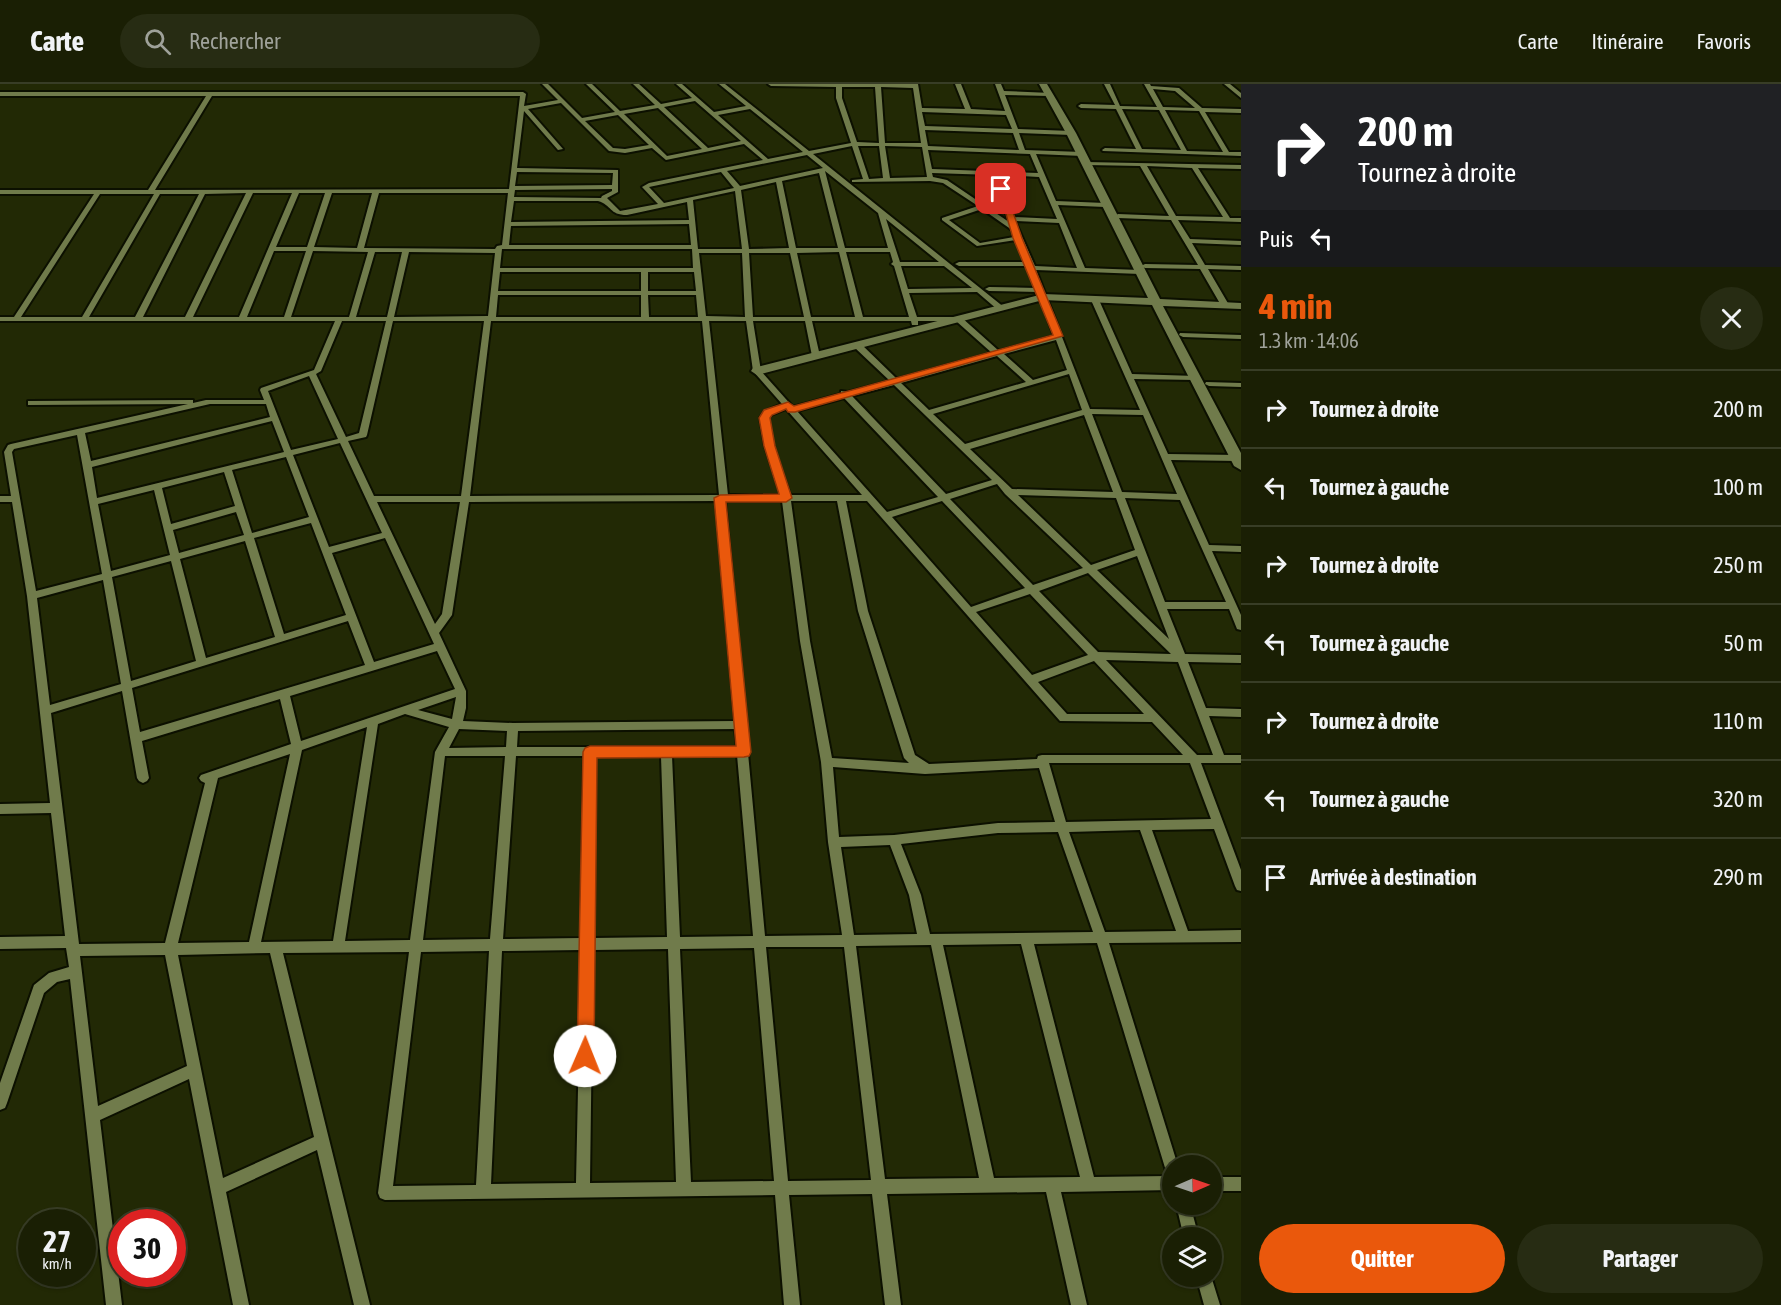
<!DOCTYPE html>
<html lang="fr">
<head>
<meta charset="utf-8">
<style>
	body { margin:0; font-family:"Asap Condensed",sans-serif; background:#272c13; color:#f1f3f6; height:100vh; display:flex; flex-direction:column; font-size:22px; white-space:nowrap }
	* { box-sizing:border-box; margin:0 }
	p { font-size:20px; color:#9fa29a }
	.icon { flex:none; width:33px; height:33px; fill:none; stroke:currentColor; stroke-width:2; stroke-linecap:round; stroke-linejoin:round }
	.map { position:relative; flex:1; overflow:hidden }
	.sheet { display:flex; flex-direction:column; background:#1a1f04; width:540px }
	.sheet>* { flex:none }
	.guide { background:#202124; color:#fff; overflow:hidden }
	.needle { width:39px; rotate:88deg }
	.buttons { position:absolute; left:1162px; top:1071px; display:grid; gap:12px }
	.buttons a { display:grid; place-items:center; width:60px; height:60px; border-radius:50%; background:#1a1f04; box-shadow:0 2px 4px #0004,0 0 0 2px #383d26; font-size:30px }
	.speed { position:absolute; left:18px; top:1125px; display:flex; gap:12px; font-size:30px; font-weight:700; text-align:center }
	.speed>* { display:grid; place-content:center; width:78px; height:78px; border-radius:50%; background:#1a1f04; box-shadow:0 2px 4px #0004,0 0 0 2px #383d26; line-height:1 }
	.speed small { font-size:15px; font-weight:400 }
	.speed .limit { border:9px solid #d22; background:#fff; color:#111 }
	.pin { position:absolute; display:grid; place-items:center; width:51px; height:51px; color:#fff; margin:-26px; border-radius:12px; box-shadow:0 3px 9px #0006 }
	.me { position:absolute; width:66px; margin:-33px; rotate:1deg; stroke-linejoin:round; filter:drop-shadow(0 0 4px #0008) }
	.turn { display:flex; align-items:center; gap:21px; height:126px; padding:0 18px; font-size:27px }
	.turn .icon { width:78px; height:78px; stroke-width:2.5 }
	.turn b { display:block; font-size:42px; line-height:51px }
	.then { display:flex; align-items:center; height:57px; padding:0 18px; background:#0003; gap:12px; font-size:22px }
	.round { display:grid; place-items:center; flex:none; width:63px; height:63px; border-radius:32px; background:#272c13 }
	.headline { display:flex; align-items:center; justify-content:space-between; height:102px; padding:0 18px }
	h1 { font-size:36px; font-weight:700; line-height:45px; color:#ea580c }
	.primary-button { display:flex; gap:12px; margin-top:auto; padding:12px 18px }
	.primary-button a { flex:1; height:69px; border-radius:36px; background:#ea580c; color:#fff; font-size:24px; font-weight:700; line-height:69px; text-align:center }
	.primary-button a+a { background:#272c13; color:#f1f3f6 }
	ul { padding:0; list-style:none }
	li { display:flex; align-items:center; gap:18px; height:78px; padding:0 18px; border-top:2px solid #383d26 }
	li div { flex:1 }
	li b { display:block; font-size:22px }
	li em { font-style:normal }
	header { display:flex; align-items:center; gap:36px; box-sizing:border-box; height:84px; padding:0 30px; background:#1a1f04; border-bottom:2px solid #383d26 }
	header strong { font-size:28px }
	nav { display:flex; gap:33px; margin-inline-start:auto; font-size:21px }
	.search { width:420px; height:54px; background:#272c13; display:flex; align-items:center; gap:15px; box-sizing:border-box; padding:0 21px; border-radius:33px; color:#9fa29a; font-size:22px }
	main { display:flex; flex:1; min-height:0 }
	.map>svg:first-child { display:block }
	.lines { fill:none; stroke-linecap:round; stroke-linejoin:round }
	.street-casing { stroke:#0c1000; stroke-width:4 }
	.secondary-casing { stroke:#0c1000; stroke-width:4 }
	.street { fill:#707b4b; fill-rule:evenodd }
	.secondary { fill:#707b4b; fill-rule:evenodd }
	.route { fill:#ea580c; stroke:#983908; stroke-width:1.5 }
</style>
</head>
<body>
<header>
<strong>Carte</strong>
<div class="search"><svg class="icon" aria-label="search" viewBox="0 0 24 24"><circle cx="10" cy="10" r="6"/><path d="M15 15l6 6"/></svg>Rechercher</div>
<nav><a>Carte</a><a>Itinéraire</a><a>Favoris</a></nav>
</header>
<main>
<div class="map">
<svg width="1241" height="1221" viewBox="0 0 1241 1221">
	<rect width="100%" height="100%" fill="#222905"/>
	<g class="lines">
		<defs>
			<path id="street" d="M 542,0 L 548,0 L 582,34 L 615,28 L 586,0 L 592,0 L 620,27 L 655,21 L 633,0 L 639,0 L 661,20 L 692,14 L 676,0 L 682,0 L 714,28 L 746,22 L 719,0 L 725,0 L 809,67 L 851,59 L 836,14 L 836,3 L 771,2 L 768,0 L 918,0 L 922,24 L 965,25 L 955,0 L 961,0 L 971,25 L 1005,27 L 995,0 L 1001,0 L 1004,7 L 1051,9 L 1051,11 L 1049,12 L 1005,11 L 1018,45 L 1071,47 L 1074,49 L 1071,51 L 1019,49 L 1025,66 L 1082,68 L 1085,70 L 1082,72 L 1036,70 L 1056,117 L 1105,119 L 1108,121 L 1105,123 L 1058,121 L 1085,184 L 1140,186 L 1144,188 L 1140,190 L 1036,186 L 1090,325 L 1140,326 L 1091,216 L 1095,214 L 1099,216 L 1132,290 L 1196,292 L 1200,294 L 1196,296 L 1134,295 L 1168,370 L 1237,371 L 1241,374 L 1237,377 L 1171,376 L 1209,461 L 1241,462 L 1241,468 L 1212,467 L 1241,531 L 1241,546 L 1237,545 L 1229,525 L 1167,525 L 1185,570 L 1241,571 L 1241,579 L 1188,578 L 1206,624 L 1241,625 L 1241,633 L 1209,632 L 1224,671 L 1241,671 L 1241,679 L 1201,679 L 1241,786 L 1241,807 L 1237,806 L 1235,802 L 1214,745 L 1152,746 L 1188,847 L 1241,846 L 1241,858 L 1109,859 L 1178,1082 L 1173,1082 L 1173,1106 L 1061,1108 L 1087,1221 L 1071,1221 L 1046,1108 L 887,1110 L 901,1221 L 885,1221 L 872,1110 L 789,1111 L 800,1221 L 784,1221 L 775,1111 L 385,1116 L 380,1114 L 378,1109 L 409,868 L 283,869 L 370,1221 L 354,1221 L 317,1066 L 226,1108 L 249,1221 L 233,1221 L 189,995 L 100,1036 L 122,1221 L 106,1221 L 70,895 L 57,898 L 44,909 L 7,1019 L 5,1024 L 0,1026 L 0,999 L 34,901 L 49,889 L 69,883 L 66,864 L 0,865 L 0,853 L 65,852 L 51,729 L 0,730 L 0,720 L 50,719 L 27,512 L 12,418 L 0,418 L 0,412 L 11,412 L 4,368 L 8,361 L 11,360 L 188,320 L 28,321 L 28,317 L 31,317 L 190,316 L 193,316 L 193,319 L 206,316 L 264,316 L 260,306 L 261,304 L 314,286 L 335,237 L 0,237 L 0,233 L 14,233 L 94,110 L 0,110 L 0,106 L 148,106 L 206,12 L 0,12 L 0,8 L 523,8 L 526,10 L 524,22 L 558,16 ZM 842,3 L 875,3 L 879,59 L 857,58 L 842,14 ZM 881,3 L 913,4 L 921,59 L 885,59 ZM 212,12 L 520,12 L 509,105 L 155,106 ZM 695,17 L 741,57 L 708,64 L 664,23 ZM 561,19 L 609,67 L 625,69 L 652,64 L 666,76 L 744,60 L 763,76 L 649,99 L 642,103 L 658,120 L 620,127 L 607,114 L 618,108 L 618,86 L 517,84 L 524,27 L 558,66 L 563,65 L 528,25 ZM 658,24 L 702,65 L 667,72 L 624,30 ZM 750,25 L 803,68 L 768,75 L 718,31 ZM 922,28 L 1006,31 L 1012,45 L 925,42 ZM 618,31 L 649,61 L 625,65 L 613,64 L 585,37 ZM 925,46 L 1013,49 L 1019,66 L 928,62 ZM 852,62 L 863,95 L 852,96 L 852,98 L 930,97 L 943,99 L 978,122 L 942,134 L 942,136 L 977,162 L 1016,156 L 1026,178 L 959,178 L 955,180 L 959,182 L 1028,182 L 1036,204 L 989,203 L 985,205 L 989,207 L 1038,208 L 1054,252 L 999,267 L 961,233 L 917,233 L 909,209 L 977,208 L 998,226 L 1005,224 L 813,70 ZM 858,62 L 879,62 L 883,94 L 869,95 ZM 885,62 L 922,63 L 927,93 L 890,94 ZM 928,66 L 1030,70 L 1038,89 L 932,85 ZM 807,71 L 823,84 L 740,102 L 727,87 ZM 825,87 L 878,129 L 888,164 L 845,164 ZM 517,88 L 613,89 L 612,101 L 515,102 ZM 721,88 L 734,104 L 664,119 L 649,103 ZM 819,89 L 838,164 L 796,164 L 782,97 ZM 932,89 L 993,91 L 1009,138 L 947,96 L 933,93 ZM 999,91 L 1039,93 L 1057,135 L 1014,133 ZM 776,98 L 789,164 L 749,165 L 741,106 ZM 612,105 L 612,107 L 602,112 L 601,114 L 514,113 L 515,106 ZM 735,107 L 742,165 L 698,165 L 693,116 ZM 246,109 L 185,233 L 143,233 L 205,110 ZM 253,109 L 292,109 L 239,233 L 193,233 ZM 299,109 L 325,109 L 307,163 L 276,163 ZM 332,109 L 372,109 L 357,164 L 314,163 ZM 379,109 L 508,109 L 502,161 L 497,162 L 495,165 L 364,164 ZM 100,110 L 154,110 L 82,233 L 21,233 ZM 160,110 L 199,110 L 135,233 L 89,233 ZM 514,117 L 598,117 C 612,121 609,131 627,131 L 687,118 L 689,136 L 511,138 ZM 982,125 L 1012,146 L 1014,153 L 980,159 L 949,136 ZM 886,135 L 939,178 L 900,178 ZM 1015,137 L 1059,139 L 1077,184 L 1035,182 ZM 689,140 L 691,161 L 509,161 L 511,142 ZM 502,165 L 692,165 L 693,184 L 500,184 ZM 274,167 L 306,167 L 284,233 L 247,233 ZM 313,167 L 368,168 L 349,233 L 291,233 ZM 375,168 L 402,168 L 387,233 L 356,233 ZM 409,168 L 495,169 L 488,232 L 394,233 ZM 839,168 L 855,233 L 811,233 L 797,169 ZM 846,168 L 890,168 L 893,178 L 891,180 L 894,182 L 909,233 L 863,233 ZM 699,169 L 742,169 L 745,233 L 706,232 ZM 749,169 L 790,169 L 804,233 L 753,233 ZM 901,182 L 944,182 L 972,204 L 908,205 ZM 500,188 L 641,188 L 641,207 L 498,207 ZM 648,188 L 694,188 L 696,207 L 648,207 ZM 498,211 L 641,211 L 641,233 L 496,233 ZM 648,211 L 696,211 L 698,233 L 649,233 ZM 342,237 L 386,237 L 359,349 L 346,353 L 316,290 L 321,287 ZM 393,237 L 484,237 L 461,412 L 374,412 L 348,357 L 366,353 L 367,351 ZM 491,237 L 702,237 L 719,411 L 470,412 ZM 709,237 L 746,237 L 753,287 L 782,320 L 765,327 L 760,334 L 765,362 L 781,411 L 728,411 ZM 753,237 L 805,237 L 812,272 L 816,274 L 820,272 L 812,237 L 911,237 L 912,241 L 918,241 L 918,237 L 956,237 L 992,269 L 897,295 L 860,259 L 854,259 L 854,263 L 890,297 L 848,308 L 841,307 L 841,310 L 793,323 L 761,287 ZM 1056,256 L 1067,286 L 1033,296 L 1004,270 ZM 997,272 L 1026,298 L 929,326 L 901,299 ZM 1069,290 L 1082,326 L 965,360 L 933,330 ZM 309,292 L 338,355 L 291,366 L 268,307 ZM 894,301 L 992,396 L 946,410 L 852,312 ZM 844,314 L 938,413 L 887,428 L 797,327 ZM 210,320 L 266,320 L 270,333 L 91,377 L 85,349 ZM 786,325 L 862,411 L 790,411 L 773,362 L 768,334 L 771,331 ZM 1092,330 L 1143,331 L 1177,410 L 1122,408 ZM 1084,331 L 1113,408 L 1012,405 L 970,365 ZM 272,337 L 284,368 L 97,414 L 92,383 ZM 77,351 L 102,490 L 36,507 L 12,368 L 14,365 ZM 340,359 L 382,449 L 329,463 L 293,371 ZM 286,373 L 309,433 L 252,449 L 232,386 ZM 224,388 L 235,422 L 171,440 L 162,404 ZM 997,400 L 1005,410 L 1083,484 L 1033,501 L 950,415 ZM 154,406 L 170,471 L 111,487 L 98,420 ZM 1018,411 L 1116,414 L 1135,466 L 1091,481 ZM 1125,414 L 1180,416 L 1226,518 L 1165,518 ZM 716,417 L 735,637 L 513,639 L 463,637 L 466,624 L 466,607 L 439,549 L 452,531 L 469,418 ZM 725,417 L 782,417 L 800,557 L 821,678 L 828,758 L 842,851 L 765,852 L 748,669 L 749,667 L 748,664 ZM 791,417 L 837,417 L 858,527 L 904,674 L 909,679 L 832,674 L 810,557 ZM 846,417 L 867,417 L 1060,637 L 1152,638 L 1183,671 L 1042,671 L 1038,672 L 1037,675 L 929,680 L 915,671 L 868,527 ZM 942,417 L 1025,504 L 971,523 L 892,433 ZM 377,418 L 460,418 L 442,530 L 435,540 ZM 236,428 L 244,451 L 179,469 L 173,446 ZM 311,439 L 346,531 L 284,550 L 254,454 ZM 385,454 L 434,560 L 374,578 L 332,469 ZM 245,457 L 275,553 L 206,574 L 180,475 ZM 1137,472 L 1169,555 L 1097,486 ZM 171,477 L 196,577 L 131,597 L 112,493 ZM 1088,489 L 1171,570 L 1098,568 L 1039,507 ZM 103,496 L 121,600 L 50,621 L 37,514 ZM 1030,510 L 1088,571 L 1032,591 L 976,528 ZM 348,537 L 365,581 L 140,648 L 132,604 ZM 437,567 L 455,605 L 301,657 L 290,612 ZM 1106,576 L 1178,578 L 1213,671 L 1197,671 ZM 1094,577 L 1144,630 L 1067,630 L 1038,598 ZM 122,607 L 137,694 L 139,697 L 143,699 L 147,697 L 149,694 L 142,657 L 280,615 L 291,660 L 201,691 L 199,694 L 201,697 L 205,699 L 165,859 L 79,860 L 51,629 ZM 456,613 L 452,635 L 418,626 ZM 405,630 L 449,643 L 435,668 L 410,856 L 345,857 L 378,640 ZM 367,643 L 333,857 L 261,858 L 302,666 ZM 459,645 L 507,647 L 506,663 L 449,664 ZM 735,645 L 737,663 L 517,663 L 518,647 ZM 290,670 L 249,858 L 178,859 L 218,694 ZM 737,671 L 753,852 L 680,853 L 672,672 ZM 445,672 L 505,672 L 490,855 L 423,856 ZM 516,672 L 584,672 L 581,854 L 503,855 ZM 595,672 L 661,672 L 667,853 L 593,854 ZM 1049,679 L 1190,679 L 1211,735 L 1066,738 ZM 833,683 L 925,690 L 1039,684 L 1055,738 L 998,739 L 894,751 L 839,753 ZM 1140,746 L 1176,847 L 1105,848 L 1069,748 ZM 1058,748 L 1093,848 L 930,850 L 921,811 L 901,760 L 998,749 ZM 890,761 L 909,811 L 917,850 L 854,851 L 841,763 ZM 1097,859 L 1166,1087 L 1168,1092 L 1094,1093 L 1034,860 ZM 1021,860 L 1080,1093 L 994,1094 L 943,861 ZM 931,861 L 979,1094 L 885,1095 L 856,862 ZM 766,863 L 844,863 L 871,1096 L 788,1097 ZM 754,864 L 774,1097 L 691,1098 L 680,865 ZM 668,865 L 676,1098 L 590,1099 L 593,866 ZM 581,866 L 576,1099 L 491,1100 L 502,867 ZM 489,867 L 476,1101 L 393,1102 L 421,868 ZM 270,869 L 314,1053 L 223,1094 L 178,871 ZM 165,871 L 187,982 L 98,1022 L 80,872 Z
				M 1104,0 L 1110,0 L 1120,22 L 1157,23 L 1144,0 L 1150,0 L 1151,2 L 1179,4 L 1202,24 L 1241,25 L 1241,29 L 1205,28 L 1229,68 L 1241,68 L 1241,72 L 1103,67 L 1102,66 L 1105,64 L 1136,65 L 1116,25 L 1081,24 L 1078,22 L 1081,20 L 1115,21 ZM 1153,5 L 1175,7 L 1195,24 L 1163,23 ZM 1122,25 L 1159,26 L 1181,66 L 1142,65 ZM 1165,26 L 1199,27 L 1223,68 L 1187,67 Z
				M 1224,0 L 1230,0 L 1241,9 L 1241,14 Z
				M 1085,78 L 1241,81 L 1241,85 L 1198,84 L 1230,134 L 1241,134 L 1241,138 L 1178,136 L 1190,155 L 1241,157 L 1241,161 L 1192,159 L 1205,181 L 1241,182 L 1241,186 L 1208,185 L 1229,221 L 1228,223 L 1222,223 L 1200,185 L 1145,184 L 1141,182 L 1145,180 L 1198,181 L 1171,136 L 1118,134 L 1115,132 L 1118,130 L 1169,132 L 1140,82 L 1087,81 L 1085,80 ZM 1147,82 L 1192,84 L 1223,133 L 1176,132 Z
				M 1180,249 L 1241,251 L 1241,255 L 1183,253 L 1179,251 Z
				M 1206,298 L 1241,299 L 1241,303 L 1209,302 L 1205,300 Z
				M 1212,1093 L 1241,1093 L 1241,1107 L 1212,1107 Z
				M 1176,1120 L 1190,1120 L 1199,1154 L 1184,1154 Z
				M 1196,1192 L 1211,1192 L 1220,1221 L 1204,1221 Z"/>
			<path id="secondary" d="M 1039,0 L 1047,0 L 1076,49 L 1160,215 L 1241,219 L 1241,225 L 1163,222 L 1241,369 L 1241,386 L 1234,382 L 1152,221 L 1043,216 L 757,291 L 751,287 L 753,284 L 1043,210 L 1148,214 L 1066,49 Z"/>
		</defs>
		<use href="#street" class="street-casing"/>
		<use href="#secondary" class="secondary-casing"/>
		<use href="#street" class="street"/>
		<use href="#secondary" class="secondary"/>
	</g>
	<path class="route" d="M 998,103 L 1005,105 L 1022,154 L 1063,252 L 795,328 L 788,328 L 786,325 L 772,331 L 770,334 L 775,362 L 792,414 L 786,418 L 726,418 L 751,668 L 749,672 L 744,673 L 597,674 L 594,972 L 592,978 L 585,980 L 579,978 L 577,972 L 583,668 L 585,664 L 590,662 L 736,662 L 714,414 L 720,411 L 779,410 L 764,362 L 759,334 L 764,326 L 788,318 L 794,322 L 1053,251 L 1013,154 Z"/>
</svg>
<div class="buttons">
<a><svg class="needle" viewBox="-14 -14 28 28"><path d="M0-13l5 13h-10z" fill="#e53935"/><path d="M0 13l5-13h-10z" fill="#9fa29a"/></svg></a>
<a><svg class="icon" aria-label="layers" viewBox="0 0 24 24"><path d="M12 4l9 5-9 5-9-5zM3 14l9 5 9-5"/></svg></a>
</div>
<div class="speed"><div>27<small>km/h</small></div><div class="limit">30</div></div>
<div class="pin" style="left:1001px;top:105px;background:#d93025"><svg class="icon" aria-label="arrive" viewBox="0 0 24 24"><path d="M6 21V4h12l-3 4 3 4H6"/></svg></div>
<svg class="me" style="left:585px;top:972px" viewBox="-20 -20 40 40"><circle r="19" fill="#fff"/><path d="M0-13L10 11 0 6-10 11z" fill="#ea580c"/></svg>
</div>
<section class="sheet">
<div class="guide">
<div class="turn"><svg class="icon" aria-label="right" viewBox="0 0 24 24"><path d="M7 20v-9h11M14 6l5 5-5 5"/></svg><div><b>200 m</b>Tournez à droite</div></div>
<div class="then">Puis<svg class="icon" aria-label="left" viewBox="0 0 24 24"><path d="M17 20v-9H6M10 6l-5 5 5 5"/></svg></div>
</div>
<div class="headline"><div><h1>4 min</h1><p>1.3 km · 14:06</p></div><a class="round"><svg class="icon" aria-label="close" viewBox="0 0 24 24"><path d="M6 6l12 12M18 6L6 18"/></svg></a></div>
<ul>
<li><svg class="icon" aria-label="right" viewBox="0 0 24 24"><path d="M7 20v-9h11M14 6l5 5-5 5"/></svg><div><b>Tournez à droite</b></div><em>200 m</em></li>
<li><svg class="icon" aria-label="left" viewBox="0 0 24 24"><path d="M17 20v-9H6M10 6l-5 5 5 5"/></svg><div><b>Tournez à gauche</b></div><em>100 m</em></li>
<li><svg class="icon" aria-label="right" viewBox="0 0 24 24"><path d="M7 20v-9h11M14 6l5 5-5 5"/></svg><div><b>Tournez à droite</b></div><em>250 m</em></li>
<li><svg class="icon" aria-label="left" viewBox="0 0 24 24"><path d="M17 20v-9H6M10 6l-5 5 5 5"/></svg><div><b>Tournez à gauche</b></div><em>50 m</em></li>
<li><svg class="icon" aria-label="right" viewBox="0 0 24 24"><path d="M7 20v-9h11M14 6l5 5-5 5"/></svg><div><b>Tournez à droite</b></div><em>110 m</em></li>
<li><svg class="icon" aria-label="left" viewBox="0 0 24 24"><path d="M17 20v-9H6M10 6l-5 5 5 5"/></svg><div><b>Tournez à gauche</b></div><em>320 m</em></li>
<li><svg class="icon" aria-label="arrive" viewBox="0 0 24 24"><path d="M6 21V4h12l-3 4 3 4H6"/></svg><div><b>Arrivée à destination</b></div><em>290 m</em></li>
</ul>
<div class="primary-button"><a>Quitter</a><a>Partager</a></div>
</section>
</main>
</body>
</html>
